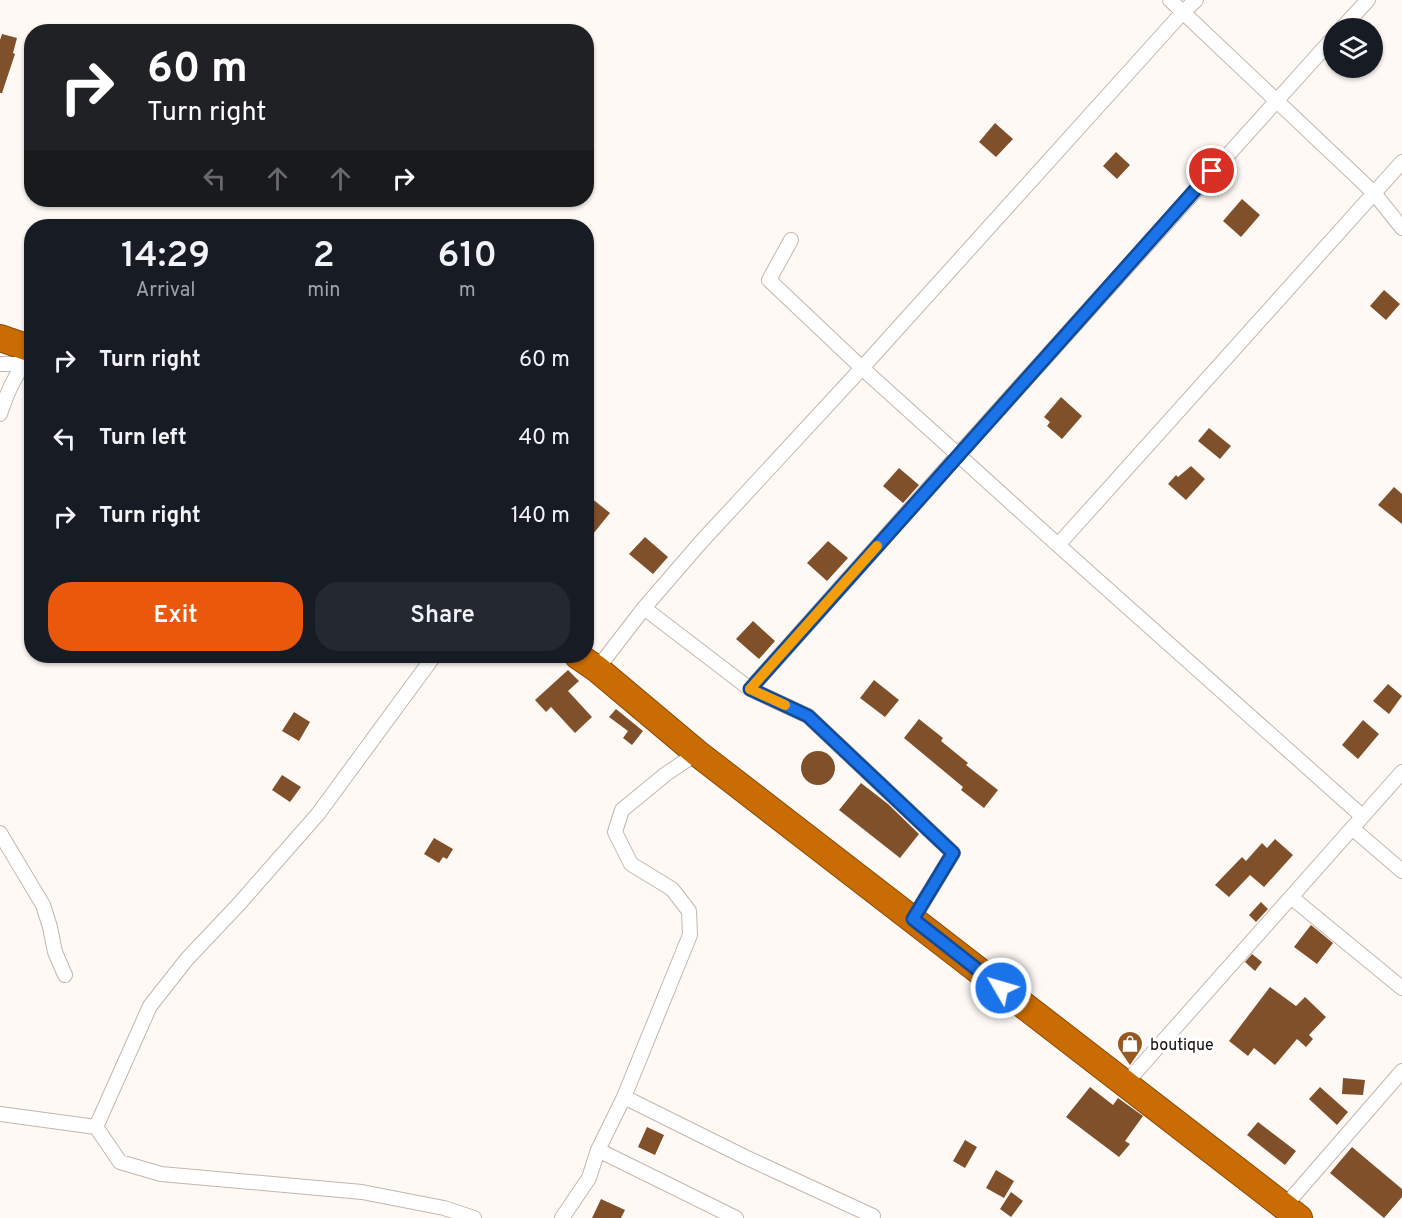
<!DOCTYPE html>
<html lang="en">
<head>
<meta charset="utf-8">
<style>
	body { margin:0; font-family:Overpass,sans-serif; background:#242831; color:#f1f3f6; height:100vh; display:flex; flex-direction:column; font-size:22px; white-space:nowrap }
	* { box-sizing:border-box; margin:0 }
	p { font-size:20px; color:#9ea1a6 }
	.icon { flex:none; width:33px; height:33px; fill:none; stroke:currentColor; stroke-width:2; stroke-linecap:round; stroke-linejoin:round }
	.map { position:relative; flex:1; overflow:hidden }
	.side { position:absolute; left:24px; top:219px; width:570px; height:444px; display:flex; flex-direction:column; background:#171b24; border-radius:24px; box-shadow:0 2px 4px #0004 }
	.side>* { flex:none }
	.hud { position:absolute; left:24px; top:24px; width:570px; height:183px; border-radius:24px; box-shadow:0 2px 4px #0004; background:#202124; color:#fff; overflow:hidden }
	.tools { position:absolute; left:1323px; top:18px; display:grid; gap:12px }
	.tools a { display:grid; place-items:center; width:60px; height:60px; border-radius:50%; background:#171b24; box-shadow:0 2px 4px #0004; font-size:30px }
	.pin { position:absolute; display:grid; place-items:center; width:51px; height:51px; color:#fff; margin:-26px; border:3px solid #fff; border-radius:50%; box-shadow:0 2px 6px #0007 }
	.me { position:absolute; width:66px; margin:-33px; rotate:308deg; stroke-linejoin:round; filter:drop-shadow(0 0 4px #0008) }
	.turn { display:flex; align-items:center; gap:21px; height:126px; padding:0 24px; font-size:27px }
	.turn .icon { width:78px; height:78px; stroke-width:2.5 }
	.turn b { display:block; font-size:42px; line-height:51px }
	.lanes { display:flex; align-items:center; height:57px; padding:0 24px; background:#0003; justify-content:center; gap:30px; direction:ltr }
	.lanes .off { opacity:.35 }
	.eta { display:flex; justify-content:space-evenly; align-items:center; height:102px; text-align:center }
	.eta b { font-size:36px; font-weight:600; line-height:42px }
	.button { display:flex; gap:12px; margin-top:auto; padding:12px 24px }
	.button a { flex:1; height:69px; border-radius:24px; background:#ea580c; color:#fff; font-size:24px; font-weight:600; line-height:69px; text-align:center }
	.button a+a { background:#242831; color:#f1f3f6 }
	ul { padding:0; list-style:none }
	li { display:flex; align-items:center; gap:18px; height:78px; padding:0 24px }
	li div { flex:1 }
	li b { display:block; font-size:22px }
	li em { font-style:normal }
	.map>svg:first-child { display:block }
	.building { fill:#80502a }
	.lines { fill:none; stroke-linecap:round; stroke-linejoin:round }
	.street-casing { stroke:#c3b6ad; stroke-width:16 }
	.highway-casing { stroke:#884a05; stroke-width:28 }
	.street { stroke:#fff; stroke-width:14 }
	.highway { stroke:#c96c03; stroke-width:26 }
	.route-casing { stroke:#114b97; stroke-width:15 }
	.route { stroke:#1a73e8; stroke-width:10 }
	.slow { stroke:#f59e0b; stroke-width:10 }
	.labels { text-anchor:middle; stroke-width:6; stroke-linejoin:round; paint-order:stroke }
	.poi-label { font-size:16px; fill:#100c09; stroke:#fff; text-anchor:start }
</style>
</head>
<body>
<div class="map">
<svg width="1402" height="1218" viewBox="0 0 1402 1218">
	<rect width="100%" height="100%" fill="#fef9f5"/>
	<path class="building" d="M 2,34 L 17,38 L 13,53 L 15,54 L 2,93 L 0,93 L 0,40 Z
		M 995,123 L 1013,139 L 996,157 L 979,142 Z
		M 1116,152 L 1130,165 L 1117,179 L 1103,166 Z
		M 1242,199 L 1260,215 L 1241,237 L 1223,221 Z
		M 1384,290 L 1400,304 L 1386,320 L 1370,306 Z
		M 1061,397 L 1082,416 L 1062,439 L 1047,426 L 1050,422 L 1044,417 Z
		M 1209,428 L 1231,446 L 1220,459 L 1198,441 Z
		M 1191,466 L 1205,479 L 1186,500 L 1168,484 L 1176,475 L 1178,477 Z
		M 899,468 L 919,485 L 903,503 L 883,486 Z
		M 1394,487 L 1402,494 L 1402,524 L 1378,505 Z
		M 586,494 L 610,513 L 593,534 L 586,529 Z
		M 645,537 L 668,557 L 653,574 L 629,554 Z
		M 828,541 L 848,558 L 827,581 L 807,563 Z
		M 753,621 L 775,641 L 759,659 L 736,639 Z
		M 568,670 L 579,681 L 568,691 L 592,717 L 575,733 L 551,707 L 546,712 L 535,700 Z
		M 874,680 L 899,700 L 885,717 L 860,698 Z
		M 1388,684 L 1402,696 L 1389,714 L 1373,701 Z
		M 616,709 L 643,731 L 632,745 L 623,738 L 628,731 L 609,717 Z
		M 294,712 L 310,722 L 299,741 L 282,731 Z
		M 919,719 L 943,738 L 941,741 L 968,763 L 966,765 L 998,790 L 984,808 L 961,790 L 963,787 L 904,738 Z
		M 1363,720 L 1379,734 L 1358,759 L 1342,745 Z
		M801 768a17 17 0 1 1 34 0a17 17 0 1 1-34 0Z
		M 282,775 L 301,787 L 290,802 L 272,790 Z
		M 861,783 L 888,804 L 919,834 L 900,858 L 839,810 Z
		M 434,838 L 453,849 L 447,859 L 443,857 L 439,863 L 424,854 Z
		M 1275,839 L 1293,855 L 1264,887 L 1250,875 L 1229,897 L 1215,885 L 1242,857 L 1246,861 L 1262,843 L 1267,848 Z
		M 1261,902 L 1268,909 L 1256,922 L 1249,915 Z
		M 1311,925 L 1333,943 L 1317,964 L 1294,947 Z
		M 1252,954 L 1262,962 L 1255,971 L 1245,962 Z
		M 1270,987 L 1296,1006 L 1305,997 L 1326,1017 L 1309,1035 L 1313,1039 L 1306,1047 L 1297,1039 L 1275,1065 L 1254,1048 L 1248,1056 L 1229,1041 Z
		M 1343,1078 L 1365,1080 L 1363,1095 L 1342,1094 Z
		M 1090,1087 L 1113,1105 L 1118,1098 L 1143,1116 L 1125,1141 L 1130,1144 L 1119,1157 L 1066,1117 Z
		M 1320,1087 L 1348,1112 L 1337,1125 L 1309,1099 Z
		M 1258,1122 L 1296,1151 L 1285,1165 L 1247,1135 Z
		M 647,1127 L 664,1135 L 655,1155 L 638,1147 Z
		M 965,1140 L 977,1147 L 965,1168 L 953,1161 Z
		M 1352,1147 L 1402,1189 L 1402,1197 L 1384,1218 L 1330,1173 Z
		M 996,1170 L 1014,1181 L 1004,1198 L 986,1188 Z
		M 1011,1192 L 1023,1201 L 1011,1217 L 1000,1209 Z
		M 601,1199 L 625,1210 L 621,1218 L 592,1218 Z"/>
	<g class="lines">
		<defs>
			<path id="street" d="M 1170,0 L 1374,193 L 1402,228
				M 1342,28 L 1368,0
				M 791,240 L 769,280 L 862,368 L 1058,545 L 1402,162
				M 0,364 L 22,364
				M 0,414 C 7,392 17,371 32,353
				M 1058,545 L 1362,816
				M 644,608 L 750,689 L 808,716 L 953,853 L 913,919
				M 597,669 L 644,608 L 701,542 L 862,368 L 1183,12 L 1196,0
				M 750,689 L 958,455 L 1334,37
				M 697,753 L 666,774 L 622,810 L 615,832 L 631,864 L 672,889 L 689,911 L 690,935 L 624,1097 L 745,1157 L 873,1216 L 872,1218
				M 1352,828 L 1402,871
				M 0,833 L 43,905 L 50,927 L 55,952 L 65,975
				M 1291,897 L 1402,988
				M 1126,1083 L 1402,772
				M 0,1114 L 96,1127 L 120,1162 L 161,1174 L 362,1192 L 444,1208 L 474,1218
				M 96,1127 L 150,1006 L 187,959 L 239,904 L 318,814 L 434,656
				M 598,1150 L 736,1218
				M 1284,1207 L 1402,1071
				M 562,1218 L 589,1178 L 598,1150 L 624,1097"/>
			<path id="highway" d="M 0,338 L 32,349
				M 578,656 L 597,669 L 697,753 L 1299,1218"/>
		</defs>
		<use href="#street" class="street-casing"/>
		<use href="#highway" class="highway-casing"/>
		<use href="#street" class="street"/>
		<use href="#highway" class="highway"/>
	</g>
	<g class="lines">
		<defs>
			<path id="route" d="M 1001,988 L 913,919 L 953,853 L 808,716 L 750,689 L 1212,171"/>
		</defs>
		<use href="#route" class="route-casing"/>
		<use href="#route" class="route"/>
		<path class="slow" d="M 785,705 L 750,689 L 877,546"/>
	</g>
	<defs>
		<symbol id="shop-pin" viewBox="-11 -11 22 30"><path d="M0 17L-7.5 6A9.5 9.5 0 1 1 7.5 6Z" fill="#985821" stroke="#fff"/><path d="M-5-2.5h2.3a2.7 3.5 0 0 1 5.4 0H5L5.5 6h-11ZM-1.5-2.5h3a1.5 2.3 0 0 0-3 0Z" fill="#fff"/></symbol>
	</defs>
	<g fill-rule="evenodd">
		<use href="#shop-pin" x="1115" y="1029" width="30" height="40"/>
	</g>
	<g class="labels">
		<g class="poi-label">
			<text x="1150" y="1050">boutique</text>
		</g>
	</g>
</svg>
<div class="tools">
<a><svg class="icon" aria-label="layers" viewBox="0 0 24 24"><path d="M12 4l9 5-9 5-9-5zM3 14l9 5 9-5"/></svg></a>
</div>
<div class="pin" style="left:1212px;top:171px;background:#d93025"><svg class="icon" aria-label="arrive" viewBox="0 0 24 24"><path d="M6 21V4h12l-3 4 3 4H6"/></svg></div>
<svg class="me" style="left:1001px;top:988px" viewBox="-20 -20 40 40"><circle r="17" fill="#1a73e8" stroke="#fff" stroke-width="3"/><path d="M0-11L8 9 0 5-8 9z" fill="#fff"/></svg>
<div class="hud">
<div class="turn"><svg class="icon" aria-label="right" viewBox="0 0 24 24"><path d="M7 20v-9h11M14 6l5 5-5 5"/></svg><div><b>60 m</b>Turn right</div></div>
<div class="lanes"><svg class="icon off" aria-label="left" viewBox="0 0 24 24"><path d="M17 20v-9H6M10 6l-5 5 5 5"/></svg><svg class="icon off" aria-label="ahead" viewBox="0 0 24 24"><path d="M12 20V5M6 11l6-6 6 6"/></svg><svg class="icon off" aria-label="ahead" viewBox="0 0 24 24"><path d="M12 20V5M6 11l6-6 6 6"/></svg><svg class="icon" aria-label="right" viewBox="0 0 24 24"><path d="M7 20v-9h11M14 6l5 5-5 5"/></svg></div>
</div>
<section class="side">
<div class="eta">
<div><b>14:29</b><p>Arrival</p></div>
<div><b>2</b><p>min</p></div>
<div><b>610</b><p>m</p></div>
</div>
<ul>
<li><svg class="icon" aria-label="right" viewBox="0 0 24 24"><path d="M7 20v-9h11M14 6l5 5-5 5"/></svg><div><b>Turn right</b></div><em>60 m</em></li>
<li><svg class="icon" aria-label="left" viewBox="0 0 24 24"><path d="M17 20v-9H6M10 6l-5 5 5 5"/></svg><div><b>Turn left</b></div><em>40 m</em></li>
<li><svg class="icon" aria-label="right" viewBox="0 0 24 24"><path d="M7 20v-9h11M14 6l5 5-5 5"/></svg><div><b>Turn right</b></div><em>140 m</em></li>
</ul>
<div class="button"><a>Exit</a><a>Share</a></div>
</section>
</div>
</body>
</html>
